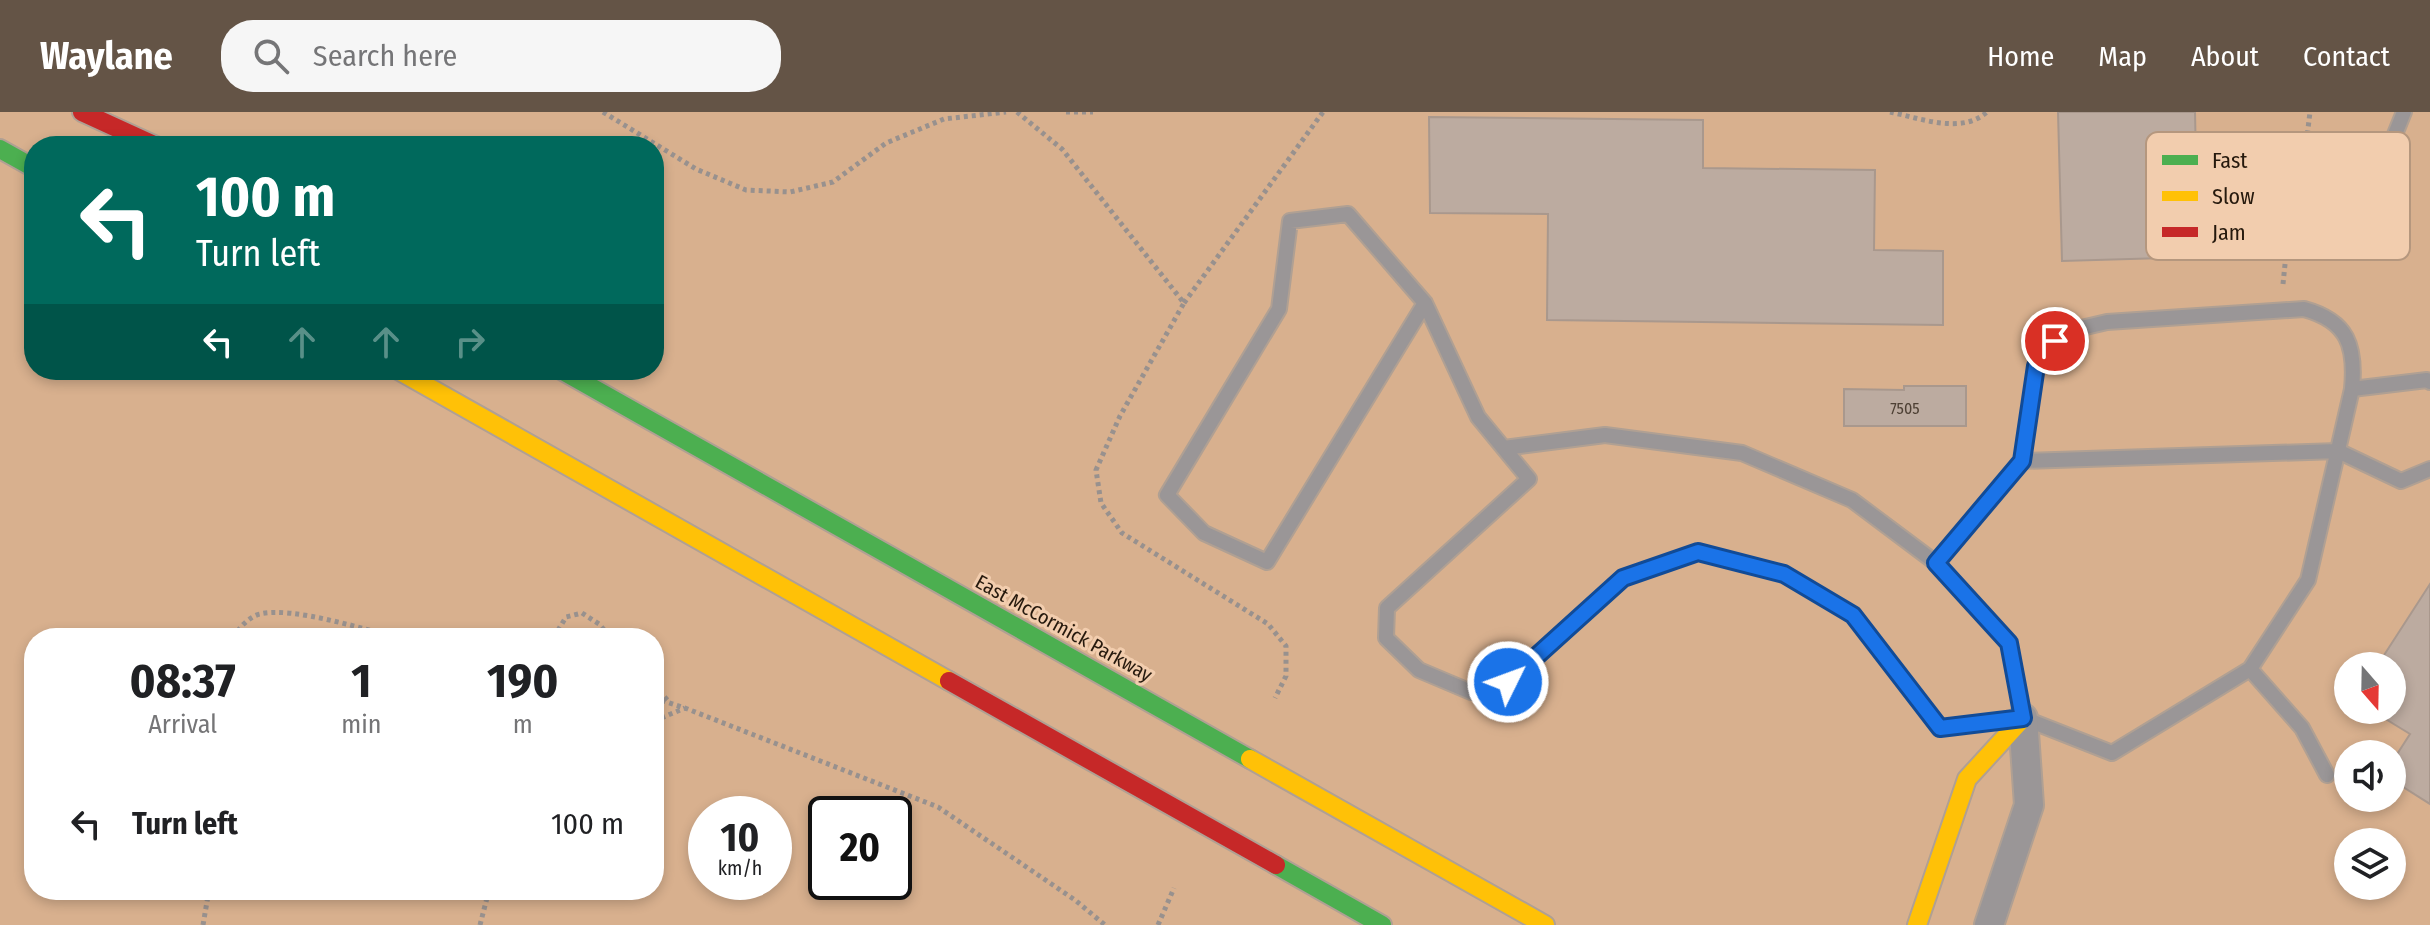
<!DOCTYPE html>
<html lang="en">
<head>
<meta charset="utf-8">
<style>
	body { margin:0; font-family:"Fira Sans Condensed",sans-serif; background:#f6f6f6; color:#202124; height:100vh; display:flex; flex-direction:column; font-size:30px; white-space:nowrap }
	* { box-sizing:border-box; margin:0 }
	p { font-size:26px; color:#757577 }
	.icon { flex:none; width:44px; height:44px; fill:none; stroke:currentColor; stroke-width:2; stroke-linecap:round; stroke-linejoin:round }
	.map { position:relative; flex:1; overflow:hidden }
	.sheet { position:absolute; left:24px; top:516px; width:640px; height:272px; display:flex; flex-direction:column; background:#fff; border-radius:32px; box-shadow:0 4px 12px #0003 }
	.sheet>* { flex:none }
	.banner { position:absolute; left:24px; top:24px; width:640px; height:244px; border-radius:32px; box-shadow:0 4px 12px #0003; background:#00695c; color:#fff; overflow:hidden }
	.needle { width:52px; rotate:160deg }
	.buttons { position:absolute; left:2334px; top:540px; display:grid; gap:16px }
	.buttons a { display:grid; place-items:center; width:72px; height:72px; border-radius:50%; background:#fff; box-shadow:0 4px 12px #0003; font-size:40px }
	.speed { position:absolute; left:688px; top:684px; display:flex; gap:16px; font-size:40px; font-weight:700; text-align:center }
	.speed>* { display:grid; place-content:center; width:104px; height:104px; border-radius:50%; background:#fff; box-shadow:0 4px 12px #0003; line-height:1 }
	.speed small { font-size:20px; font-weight:400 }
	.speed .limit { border:4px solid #111; border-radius:12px; background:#fff; color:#111 }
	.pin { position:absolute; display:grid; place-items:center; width:68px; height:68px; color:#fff; margin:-34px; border:4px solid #fff; border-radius:50%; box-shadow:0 2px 8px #0007 }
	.me { position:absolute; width:88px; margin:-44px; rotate:48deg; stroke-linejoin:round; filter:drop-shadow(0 0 6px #0008) }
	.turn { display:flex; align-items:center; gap:28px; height:168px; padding:0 40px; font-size:36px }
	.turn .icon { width:104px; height:104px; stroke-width:2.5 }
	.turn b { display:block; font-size:56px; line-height:68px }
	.lanes { display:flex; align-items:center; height:76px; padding:0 40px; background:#0003; justify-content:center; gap:40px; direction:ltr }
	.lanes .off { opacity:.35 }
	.eta { display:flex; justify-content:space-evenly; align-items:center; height:136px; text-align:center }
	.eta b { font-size:48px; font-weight:700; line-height:56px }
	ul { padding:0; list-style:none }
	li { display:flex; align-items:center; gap:24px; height:120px; padding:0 40px }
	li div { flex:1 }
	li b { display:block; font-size:30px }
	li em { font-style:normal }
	header { display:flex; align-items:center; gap:48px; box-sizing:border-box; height:112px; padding:0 40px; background:#645446; color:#fff }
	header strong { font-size:38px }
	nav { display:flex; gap:44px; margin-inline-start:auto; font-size:28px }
	.search { width:560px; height:72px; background:#f6f6f6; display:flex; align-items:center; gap:20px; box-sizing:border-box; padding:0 28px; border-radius:32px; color:#757577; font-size:30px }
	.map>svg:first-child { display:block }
	.green { fill:#d8b08e; fill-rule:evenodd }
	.building { fill:#bcaba0; stroke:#a9988d; stroke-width:2 }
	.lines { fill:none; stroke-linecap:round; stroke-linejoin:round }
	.lane-casing { stroke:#b0a093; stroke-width:18 }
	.street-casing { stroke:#b0a093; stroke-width:32 }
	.fast-casing { stroke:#b0a093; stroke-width:22 }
	.slow-casing { stroke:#b0a093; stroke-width:22 }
	.jam-casing { stroke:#b0a093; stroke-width:22 }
	.path { stroke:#98918e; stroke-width:5; stroke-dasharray:4 4; stroke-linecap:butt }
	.lane { stroke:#9a9697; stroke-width:14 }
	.street { stroke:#9a9697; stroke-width:28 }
	.fast { stroke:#4caf50; stroke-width:18 }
	.slow { stroke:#ffc107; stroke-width:18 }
	.jam { stroke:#c62828; stroke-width:18 }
	.route-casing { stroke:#114b97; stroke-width:20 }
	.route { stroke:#1a73e8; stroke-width:14 }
	.labels { text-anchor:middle; stroke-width:6; stroke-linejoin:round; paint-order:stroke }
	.number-label { font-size:16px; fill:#4e4034 }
	.street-label { font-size:20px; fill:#26190d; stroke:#f2cdae }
	.key { fill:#f2cdae; stroke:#b5977e; stroke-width:2 }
	.key-label { font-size:22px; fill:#26190d }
</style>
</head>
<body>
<header>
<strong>Waylane</strong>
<div class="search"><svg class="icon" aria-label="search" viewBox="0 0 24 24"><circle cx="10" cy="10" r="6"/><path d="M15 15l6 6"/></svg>Search here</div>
<nav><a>Home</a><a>Map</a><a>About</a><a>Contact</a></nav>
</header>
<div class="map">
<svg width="2430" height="813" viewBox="0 0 2430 813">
	<rect width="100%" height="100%" fill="#d6c1b0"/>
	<path class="green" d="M 0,0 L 2430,0 L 2430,813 L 0,813 ZM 34,34 L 654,34 L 654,258 L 34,258 ZM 34,526 L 654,526 L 654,778 L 34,778 ZM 2348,554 L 2392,554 L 2392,598 L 2348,598 ZM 2348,642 L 2392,642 L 2392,686 L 2348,686 ZM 706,702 L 774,702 L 774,770 L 706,770 ZM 826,702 L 894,702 L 894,770 L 826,770 ZM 2348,730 L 2392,730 L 2392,774 L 2348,774 Z"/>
	<path class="building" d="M 2058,0 L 2195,0 L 2198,145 L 2062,149 Z
		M 1429,5 L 1703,8 L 1703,56 L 1875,58 L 1874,138 L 1943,139 L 1943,213 L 1547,208 L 1548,102 L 1430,101 Z
		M 1904,274 L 1966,274 L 1966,314 L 1844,314 L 1844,277 L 1904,278 Z
		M 2430,472 L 2430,692 L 2392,668 L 2392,650 L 2410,622 L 2371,598 L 2392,598 L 2392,554 L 2377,554 Z"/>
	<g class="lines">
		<defs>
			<path id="lane" d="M 2362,104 L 2404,0
				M 1425,191 L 1267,450 L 1204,421 L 1167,383 L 1279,197 L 1290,109 L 1348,102 L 1425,191 L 1478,305 L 1529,367 L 1387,496 L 1386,526 L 1419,558 L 1471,580 L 1508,570 L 1623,466 L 1698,440 L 1784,462 L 1853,503 L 1940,616 L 2023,606 L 2112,641 L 2250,557 L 2302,616 L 2327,663
				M 2352,277 L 2427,268 L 2430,270
				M 1504,336 L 1605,323 L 1742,341 L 1852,388 L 1936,451
				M 2022,349 L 2338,339 L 2401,369 L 2430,357
				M 2022,601 L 2009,531 L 1936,451 L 2022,349 L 2036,254 L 2055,229 L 2077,217 L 2107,210 L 2304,197 C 2348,209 2356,234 2352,277 L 2308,468 L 2250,557"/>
			<path id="street" d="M 1989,813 L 2029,693 L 2023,606"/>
			<path id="fast" d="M 0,37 L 34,56
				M 561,258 L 1250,647
				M 1276,753 L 1382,813"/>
			<path id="slow" d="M 398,258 L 949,569
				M 1250,647 L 1545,813
				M 1917,813 L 1967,667 L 2023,606"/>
			<path id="jam" d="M 82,0 L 156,34
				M 949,569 L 1276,753"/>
		</defs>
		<use href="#lane" class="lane-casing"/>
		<use href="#street" class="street-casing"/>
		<use href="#fast" class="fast-casing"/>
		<use href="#slow" class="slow-casing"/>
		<use href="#jam" class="jam-casing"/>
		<path class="path" d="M 603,0 L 696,57 L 746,78 L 790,80 L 833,70 L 886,31 L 944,7 L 1006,0
			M 1017,0 L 1062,37 L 1184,191 L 1120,304 L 1096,358 L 1101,391 L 1122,421 L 1268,512 L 1286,534 L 1286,564 L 1275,586
			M 1066,0 L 1093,0
			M 1890,0 C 1920,6 1961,23 1987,0
			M 2283,172 L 2287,133 L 2300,84 L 2310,0
			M 1184,191 L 1323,0
			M 234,526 C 237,517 250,504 260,502 C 292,494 366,518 400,526
			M 557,526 L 557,520 L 566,505 L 582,501 L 599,512 L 611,526
			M 654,573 L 669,590
			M 654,586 L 685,596 L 938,695 L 1075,788 L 1105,813
			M 654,609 L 685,596
			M 203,813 L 209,778
			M 480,813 L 489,778
			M 1158,813 L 1174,776"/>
		<use href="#lane" class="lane"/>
		<use href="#street" class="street"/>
		<use href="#fast" class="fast"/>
		<use href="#slow" class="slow"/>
		<use href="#jam" class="jam"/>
	</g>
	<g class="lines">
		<defs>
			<path id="route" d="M 1508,570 L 1623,466 L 1698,440 L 1784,462 L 1853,503 L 1940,616 L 2023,606 L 2009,531 L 1936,451 L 2022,349 L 2036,254 L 2055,229"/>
		</defs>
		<use href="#route" class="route-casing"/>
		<use href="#route" class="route"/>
	</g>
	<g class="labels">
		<g class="number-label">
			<text x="1905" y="302">7505</text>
		</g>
		<g class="street-label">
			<text transform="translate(1064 516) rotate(29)" y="7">East McCormick Parkway</text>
		</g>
	</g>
	<rect x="2146" y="20" width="264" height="128" rx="12" class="key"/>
	<rect x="2162" y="43" width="36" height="10" fill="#4caf50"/>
	<rect x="2162" y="79" width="36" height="10" fill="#ffc107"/>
	<rect x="2162" y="115" width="36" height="10" fill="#c62828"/>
	<g class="key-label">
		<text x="2212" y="56">Fast</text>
		<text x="2212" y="92">Slow</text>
		<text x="2212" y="128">Jam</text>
	</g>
</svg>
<div class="buttons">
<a><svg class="needle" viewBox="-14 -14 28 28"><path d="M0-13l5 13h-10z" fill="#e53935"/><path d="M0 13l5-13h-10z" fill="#757577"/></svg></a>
<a><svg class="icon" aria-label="sound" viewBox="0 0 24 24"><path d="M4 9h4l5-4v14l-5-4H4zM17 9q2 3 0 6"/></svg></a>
<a><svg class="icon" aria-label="layers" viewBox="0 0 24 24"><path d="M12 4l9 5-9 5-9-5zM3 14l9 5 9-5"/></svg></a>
</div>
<div class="speed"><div>10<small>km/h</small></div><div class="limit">20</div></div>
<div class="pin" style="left:2055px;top:229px;background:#d93025"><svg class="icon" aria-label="arrive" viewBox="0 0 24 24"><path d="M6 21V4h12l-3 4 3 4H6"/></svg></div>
<svg class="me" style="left:1508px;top:570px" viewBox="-20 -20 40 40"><circle r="17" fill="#1a73e8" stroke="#fff" stroke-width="3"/><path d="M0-11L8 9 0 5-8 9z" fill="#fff"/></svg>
<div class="banner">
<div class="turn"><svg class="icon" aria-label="left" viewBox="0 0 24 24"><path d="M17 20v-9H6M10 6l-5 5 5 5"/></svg><div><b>100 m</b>Turn left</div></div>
<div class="lanes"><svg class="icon" aria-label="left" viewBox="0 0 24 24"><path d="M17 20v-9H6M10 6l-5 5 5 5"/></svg><svg class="icon off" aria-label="ahead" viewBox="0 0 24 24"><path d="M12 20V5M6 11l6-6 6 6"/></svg><svg class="icon off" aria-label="ahead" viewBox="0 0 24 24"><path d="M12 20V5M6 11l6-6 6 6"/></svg><svg class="icon off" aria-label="right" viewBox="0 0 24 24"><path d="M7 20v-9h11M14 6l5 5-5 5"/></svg></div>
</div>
<section class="sheet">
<div class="eta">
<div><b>08:37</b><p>Arrival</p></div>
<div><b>1</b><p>min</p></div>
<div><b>190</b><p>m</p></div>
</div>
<ul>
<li><svg class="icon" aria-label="left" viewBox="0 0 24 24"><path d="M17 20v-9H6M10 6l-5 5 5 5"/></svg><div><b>Turn left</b></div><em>100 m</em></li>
</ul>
</section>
</div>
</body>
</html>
